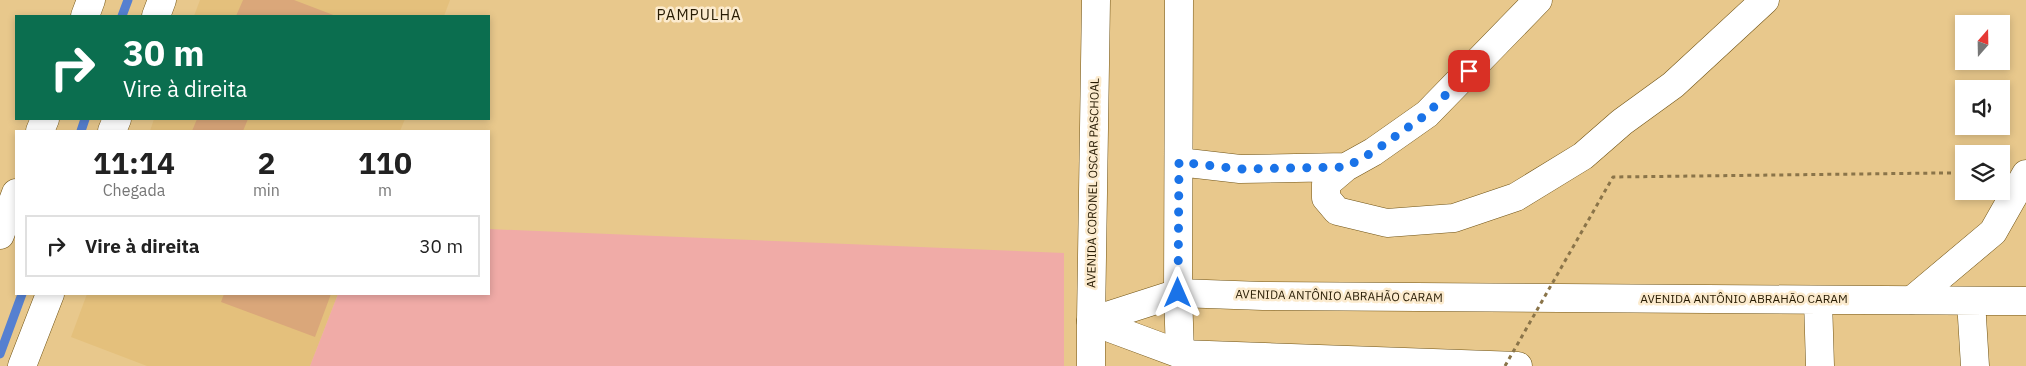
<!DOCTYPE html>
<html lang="pt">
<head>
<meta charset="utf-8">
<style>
	body { margin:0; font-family:"IBM Plex Sans",sans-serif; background:#f2f2f2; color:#222; height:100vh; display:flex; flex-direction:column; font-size:19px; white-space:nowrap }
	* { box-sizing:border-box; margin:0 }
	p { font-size:16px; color:#767676 }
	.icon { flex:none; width:28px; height:28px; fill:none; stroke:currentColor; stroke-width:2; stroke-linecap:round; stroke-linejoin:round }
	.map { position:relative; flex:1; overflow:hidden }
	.sheet { position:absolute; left:15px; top:130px; width:475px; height:165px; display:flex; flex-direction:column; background:#fff; border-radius:0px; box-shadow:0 2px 8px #0003 }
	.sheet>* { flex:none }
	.banner { position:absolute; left:15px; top:15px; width:475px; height:105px; border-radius:0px; box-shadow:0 2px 8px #0003; background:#0b6e4f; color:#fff; overflow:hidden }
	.needle { width:32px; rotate:20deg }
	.buttons { position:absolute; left:1955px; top:15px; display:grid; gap:10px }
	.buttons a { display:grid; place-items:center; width:55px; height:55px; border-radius:0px; background:#fff; box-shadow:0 2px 8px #0003; font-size:25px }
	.pin { position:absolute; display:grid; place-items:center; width:42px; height:42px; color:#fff; margin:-21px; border-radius:10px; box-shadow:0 2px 8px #0006 }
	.me { position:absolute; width:55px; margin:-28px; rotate:0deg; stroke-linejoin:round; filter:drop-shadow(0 0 4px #0008) }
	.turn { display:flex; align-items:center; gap:18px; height:105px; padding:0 25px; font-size:22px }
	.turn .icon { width:65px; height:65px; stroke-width:2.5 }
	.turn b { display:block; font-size:35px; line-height:42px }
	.eta { display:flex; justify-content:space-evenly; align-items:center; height:85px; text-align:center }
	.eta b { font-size:30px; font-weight:700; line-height:35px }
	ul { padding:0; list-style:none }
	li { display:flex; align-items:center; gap:15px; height:62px; margin:0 10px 8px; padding:0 15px; border:2px solid #e0e0e0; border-radius:0px }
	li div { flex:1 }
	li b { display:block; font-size:19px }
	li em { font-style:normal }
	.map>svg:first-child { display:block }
	.built { fill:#e4c07c }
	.green { fill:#f0aba7 }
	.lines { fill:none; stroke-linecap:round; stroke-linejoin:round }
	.stream { stroke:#5680d0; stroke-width:9 }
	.building { fill:#daa77a }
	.minor-casing { stroke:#705314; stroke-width:29 }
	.major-casing { stroke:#705314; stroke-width:29 }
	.path { stroke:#8a7449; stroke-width:3; stroke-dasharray:4 4; stroke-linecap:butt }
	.minor { stroke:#fff; stroke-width:28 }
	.major { stroke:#fff; stroke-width:28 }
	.path-bridge { stroke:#8a7449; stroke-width:3; stroke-dasharray:4 4; stroke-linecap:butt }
	.route { stroke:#1a73e8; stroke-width:9; stroke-dasharray:0 16.2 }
	.labels { text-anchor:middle; stroke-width:5; stroke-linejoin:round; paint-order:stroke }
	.street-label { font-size:12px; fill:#281c04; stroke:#fcebce }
	.quarter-label { font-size:15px; letter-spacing:1px; fill:#281c04; stroke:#fcebce }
</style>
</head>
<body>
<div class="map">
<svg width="2026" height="366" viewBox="0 0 2026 366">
	<rect width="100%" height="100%" fill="#e8c88c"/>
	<path class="built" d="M 200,0 L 450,0 L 444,16 L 194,16 Z
		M 154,119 L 405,119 L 400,131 L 150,131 Z
		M 87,294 L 338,294 L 310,366 L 147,366 L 71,337 Z"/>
	<path class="green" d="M 489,229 L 1064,253 L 1064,366 L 310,366 L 338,294 L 489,294 Z"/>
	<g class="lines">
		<path class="stream" d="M 122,16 L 128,0
			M 81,131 L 85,119
			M 0,354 L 22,294"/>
	</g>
	<path class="building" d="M 243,0 L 294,0 L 336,16 L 236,16 Z
		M 197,119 L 248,119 L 243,131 L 192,131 Z
		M 224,294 L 331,294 L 315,337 L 221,302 Z"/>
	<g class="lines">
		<defs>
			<path id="minor" d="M 1179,0 L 1178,293 L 1180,354
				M 1538,0 L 1427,114 L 1373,152 L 1346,167 L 1326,184 L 1326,198 L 1337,211 L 1387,223 L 1454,218 L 1516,197 L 1583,156 L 1622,122 L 1673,85 L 1765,0
				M 85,16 L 91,0
				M 156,16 L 162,0
				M 40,131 L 45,119
				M 112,131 L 117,119
				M 1179,162 L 1240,169 L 1346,167
				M 0,235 L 16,193
				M 1912,300 L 1993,232 L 2026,174
				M 1091,321 L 1096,0
				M 22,366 L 50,294"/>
			<path id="major" d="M 1818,300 L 1820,366
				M 1971,301 L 1975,366
				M 1091,321 L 1178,293 L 1263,296 L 2026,301
				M 1091,321 L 1180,354 L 1518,366
				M 1091,321 L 1091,366"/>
		</defs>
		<use href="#minor" class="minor-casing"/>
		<use href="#major" class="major-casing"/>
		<path class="path" d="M 1939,173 L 1964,173"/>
		<use href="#minor" class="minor"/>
		<use href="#major" class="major"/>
		<path class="path-bridge" d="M 1505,366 L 1613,177 L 1939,173"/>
	</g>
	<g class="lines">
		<path class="route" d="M 1178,293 L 1179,162 L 1240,169 L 1346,167 L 1373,152 L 1427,114 L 1469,71"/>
	</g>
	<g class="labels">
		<g class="street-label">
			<text transform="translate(1093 183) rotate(-89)" y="4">AVENIDA CORONEL OSCAR PASCHOAL</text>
			<text transform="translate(1339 296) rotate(1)" y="4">AVENIDA ANTÔNIO ABRAHÃO CARAM</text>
			<text x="1744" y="303">AVENIDA ANTÔNIO ABRAHÃO CARAM</text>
		</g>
		<g class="quarter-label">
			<text x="699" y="20">PAMPULHA</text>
		</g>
	</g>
</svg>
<div class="buttons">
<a><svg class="needle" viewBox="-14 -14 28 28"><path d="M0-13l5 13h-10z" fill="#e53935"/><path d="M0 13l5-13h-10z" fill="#767676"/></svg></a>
<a><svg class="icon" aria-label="sound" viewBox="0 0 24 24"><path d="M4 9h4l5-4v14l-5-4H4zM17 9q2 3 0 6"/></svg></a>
<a><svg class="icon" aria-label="layers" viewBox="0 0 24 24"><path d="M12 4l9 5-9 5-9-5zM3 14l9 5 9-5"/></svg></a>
</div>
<div class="pin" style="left:1469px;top:71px;background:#d93025"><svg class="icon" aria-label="arrive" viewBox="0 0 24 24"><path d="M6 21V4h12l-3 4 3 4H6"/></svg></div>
<svg class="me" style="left:1178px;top:293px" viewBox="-20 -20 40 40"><path d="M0-17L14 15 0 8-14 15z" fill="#1a73e8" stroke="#fff" stroke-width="4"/></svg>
<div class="banner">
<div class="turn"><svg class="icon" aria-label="right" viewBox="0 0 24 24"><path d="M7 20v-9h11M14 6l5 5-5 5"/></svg><div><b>30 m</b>Vire à direita</div></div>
</div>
<section class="sheet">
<div class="eta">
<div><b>11:14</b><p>Chegada</p></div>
<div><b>2</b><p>min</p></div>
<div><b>110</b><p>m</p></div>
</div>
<ul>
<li><svg class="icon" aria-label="right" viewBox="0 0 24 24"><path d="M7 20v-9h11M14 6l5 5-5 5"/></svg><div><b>Vire à direita</b></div><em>30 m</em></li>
</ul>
</section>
</div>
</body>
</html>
